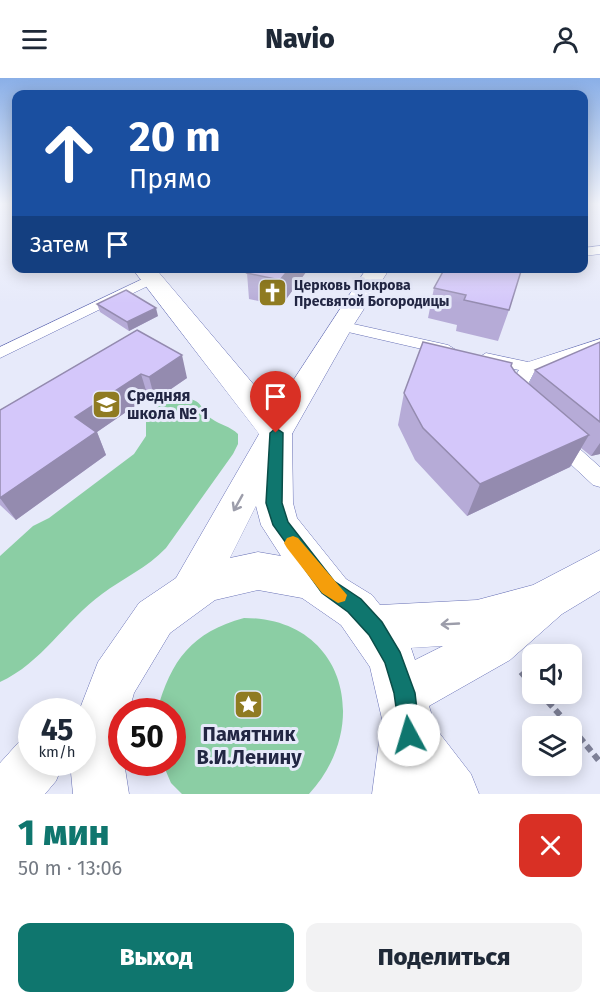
<!DOCTYPE html>
<html lang="ru">
<head>
<meta charset="utf-8">
<style>
	body { margin:0; font-family:"Fira Sans",sans-serif; background:#f2f2f3; color:#1f2937; height:100vh; display:flex; flex-direction:column; font-size:22px; white-space:nowrap }
	* { box-sizing:border-box; margin:0 }
	p { font-size:20px; color:#747a83 }
	.icon { flex:none; width:33px; height:33px; fill:none; stroke:currentColor; stroke-width:2; stroke-linecap:round; stroke-linejoin:round }
	.map { position:relative; height:716px; overflow:hidden }
	.sheet { display:flex; flex-direction:column; background:#fff; flex:1 }
	.sheet>* { flex:none }
	.guide { position:absolute; left:12px; top:12px; width:576px; height:183px; border-radius:12px; box-shadow:0 3px 15px #0003; background:#1a4fa0; color:#fff; overflow:hidden }
	.fabs { position:absolute; left:522px; top:566px; display:grid; gap:12px }
	.fabs a { display:grid; place-items:center; width:60px; height:60px; border-radius:12px; background:#fff; box-shadow:0 3px 15px #0003; font-size:30px }
	.speed { position:absolute; left:18px; top:620px; display:flex; gap:12px; font-size:30px; font-weight:700; text-align:center }
	.speed>* { display:grid; place-content:center; width:78px; height:78px; border-radius:50%; background:#fff; box-shadow:0 3px 15px #0003; line-height:1 }
	.speed small { font-size:15px; font-weight:400 }
	.speed .limit { border:9px solid #d22; background:#fff; color:#111 }
	.pin { position:absolute; display:grid; place-items:center; width:51px; height:51px; color:#fff; margin:-62px -26px; border-radius:50% 50% 50% 0; rotate:-45deg; box-shadow:0 0 6px #0007 }
	.pin .icon { rotate:45deg }
	.me { position:absolute; width:66px; margin:-33px; rotate:354deg; stroke-linejoin:round; filter:drop-shadow(0 0 4px #0008) }
	.turn { display:flex; align-items:center; gap:21px; height:126px; padding:0 18px; font-size:27px }
	.turn .icon { width:78px; height:78px; stroke-width:2.5 }
	.turn b { display:block; font-size:42px; line-height:51px }
	.then { display:flex; align-items:center; height:57px; padding:0 18px; background:#0003; gap:12px; font-size:22px }
	.round { display:grid; place-items:center; flex:none; width:63px; height:63px; border-radius:12px; background:#f2f2f3 }
	.overview { display:flex; align-items:center; justify-content:space-between; height:102px; padding:0 18px }
	h1 { font-size:36px; font-weight:800; line-height:45px; color:#0f766e }
	.primary-button { display:flex; gap:12px; margin-top:auto; padding:12px 18px }
	.primary-button a { flex:1; height:69px; border-radius:12px; background:#0f766e; color:#fff; font-size:24px; font-weight:800; line-height:69px; text-align:center }
	.primary-button a+a { background:#f2f2f3; color:#1f2937 }
	header { display:flex; justify-content:space-between; align-items:center; height:78px; padding:0 18px; background:#fff; font-size:27px; font-weight:800 }
	.map>svg:first-child { display:block }
	.green { fill:#8bcea4 }
	.lines { fill:none; stroke-linecap:round; stroke-linejoin:round }
	.lane-casing { stroke:#6871b6; stroke-width:1 }
	.street-casing { stroke:#6871b6; stroke-width:1 }
	.secondary-casing { stroke:#6871b6; stroke-width:1 }
	.primary-casing { stroke:#6871b6; stroke-width:1 }
	.path { stroke:#7e8198; stroke-width:6; stroke-dasharray:7 4.5; stroke-linecap:butt }
	.lane { fill:#fff; fill-rule:evenodd }
	.street { fill:#fff; fill-rule:evenodd }
	.secondary { fill:#fff; fill-rule:evenodd }
	.primary { fill:#fff; fill-rule:evenodd }
	.wall { fill:#b6abd7 }
	.shaded-wall { fill:#948baf }
	.building { fill:#d4c7fa; stroke:#948baf; stroke-width:1.5 }
	.oneway { stroke:#9c9daa }
	.route { fill:#0f766e; stroke:#0a4d48; stroke-width:1.5 }
	.slow { fill:#f59e0b }
	.labels { text-anchor:middle; stroke-width:6; stroke-linejoin:round; paint-order:stroke }
	.far-poi-label { font-size:14px; font-weight:bold; fill:#222643; stroke:#e7eafa; text-anchor:start }
	.poi-label { font-size:16px; font-weight:bold; fill:#222643; stroke:#e7eafa; text-anchor:start }
	.near-poi-label { font-size:20px; font-weight:bold; fill:#222643; stroke:#e7eafa }
</style>
</head>
<body>
<header><svg class="icon" aria-label="menu" viewBox="0 0 24 24"><path d="M4 6h16M4 12h16M4 18h16"/></svg>Navio<svg class="icon" aria-label="person" viewBox="0 0 24 24"><circle cx="12" cy="8" r="4"/><path d="M4 21q1-7 8-7t8 7"/></svg></header>
<div class="map">
<svg width="600" height="716" viewBox="0 0 600 716">
	<rect width="100%" height="100%" fill="#e7eafa"/>
	<path class="green" d="M 182,320 C 207,322 197,331 212,341 C 220,347 230,348 238,356 L 238,366 L 233,376 L 166,470 C 147,490 123,500 102,516 C 65,543 42,585 0,604 L 0,478 L 33,448 L 49,440 L 134,376 L 146,358 L 146,341 L 161,326 Z
		M 244,540 C 346,540 372,648 309,716 L 182,716 L 171,705 L 162,684 L 172,684 L 172,633 L 157,633 C 171,582 192,554 244,540 Z"/>
	<g class="lines">
		<defs>
			<path id="lane" d="M 600,168 L 600,176 L 584,178 L 584,170 Z
				M 151,197 L 158,201 L 156,204 L 0,280 L 0,269 Z
				M 340,243 L 448,267 L 456,272 L 448,277 L 335,251 L 332,248 L 335,245 Z
				M 600,261 L 600,271 L 535,293 L 518,325 C 511,327 505,327 501,320 L 519,292 L 480,284 L 478,280 L 486,275 L 528,284 Z
				M 556,354 L 563,356 L 600,389 L 600,409 L 593,407 L 549,366 L 546,361 L 549,356 Z"/>
			<path id="street" d="M 409,631 L 427,639 L 471,696 L 479,716 L 418,716 L 391,675 L 383,657 L 391,639 Z"/>
			<path id="secondary" d="M 132,190 L 155,190 L 288,347 L 292,355 L 293,425 L 297,440 L 346,501 L 372,517 L 380,527 L 477,522 L 533,507 L 600,472 L 600,513 L 562,536 L 510,582 L 429,628 L 433,641 L 428,716 L 372,716 L 382,641 L 370,589 L 341,547 L 302,520 L 258,512 L 215,522 L 170,555 L 134,615 L 129,633 L 122,633 L 122,684 L 124,684 L 129,716 L 73,716 L 70,684 L 82,684 L 82,633 L 79,633 L 98,584 L 139,525 L 176,500 L 259,356 ZM 256,428 L 261,447 L 281,478 L 258,474 L 230,480 ZM 443,568 L 415,582 L 411,570 Z
				M 32,659 L 32,684 L 64,684 L 56,703 L 45,716 L 0,716 L 0,685 L 18,665 Z"/>
			<path id="primary" d="M 367,190 L 390,190 L 353,248 L 288,363 L 276,367 L 264,363 L 260,355 L 264,347 Z"/>
		</defs>
		<use href="#lane" class="lane-casing"/>
		<use href="#street" class="street-casing"/>
		<use href="#secondary" class="secondary-casing"/>
		<use href="#primary" class="primary-casing"/>
		<path class="path" d="M 521,594 L 532,607
			M 540,615 L 570,648
			M 572,650 L 600,684"/>
		<use href="#lane" class="lane"/>
		<use href="#street" class="street"/>
		<use href="#secondary" class="secondary"/>
		<use href="#primary" class="primary"/>
	</g>
	<path class="wall" d="M 252,190 L 309,190 L 281,228 L 249,221 L 247,195 Z
		M 445,190 L 509,232 L 498,263 L 456,253 L 457,247 L 428,240 L 434,210 Z
		M 97,226 L 158,238 L 129,253 L 100,234 Z
		M 137,252 L 187,300 L 155,322 L 148,319 L 97,354 L 106,377 L 16,442 L 0,427 L 0,332 Z
		M 600,264 L 600,376 L 591,378 L 581,370 L 570,389 L 467,438 L 415,382 L 398,347 L 404,315 L 511,289 L 515,294 L 529,306 L 535,292 Z"/>
	<path class="shaded-wall" d="M 290,190 L 309,190 L 281,228 L 280,202 Z
		M 156,230 L 158,238 L 129,253 L 127,244 Z
		M 182,277 L 187,300 L 155,322 L 149,299 Z
		M 141,296 L 148,319 L 97,354 L 106,377 L 16,442 L 0,420 L 75,339 Z
		M 589,357 L 570,389 L 467,438 L 480,406 Z
		M 600,365 L 600,376 L 591,378 Z"/>
	<path class="building" d="M 252,190 L 290,190 L 280,202 L 247,195 Z
		M 445,190 L 522,190 L 509,232 L 464,222 L 466,217 L 434,210 Z
		M 126,212 L 156,230 L 127,244 L 97,226 Z
		M 137,252 L 182,277 L 149,299 L 141,296 L 75,339 L 96,354 L 0,420 L 0,332 Z
		M 423,264 L 512,285 L 511,288 L 515,294 L 589,357 L 480,406 L 423,350 L 404,315 Z
		M 600,264 L 600,344 L 535,292 Z"/>
	<defs><path id="oneway-shaft" d="M-6 0H5M1.5-3L5.5 0L1.5 3" fill="none" stroke-width="1.6" stroke-linecap="round" stroke-linejoin="round" transform="scale(1.5)"/></defs>
	<g class="oneway">
		<use href="#oneway-shaft" transform="translate(238 425) rotate(119)"/>
		<use href="#oneway-shaft" transform="translate(450 546) rotate(177)"/>
	</g>
	<linearGradient id="sky" x2="0" y2="1"><stop stop-color="#8aafe7"/><stop offset="0.56" stop-color="#f4f6fd"/><stop offset="1" stop-color="#f4f6fd" stop-opacity="0"/></linearGradient>
	<rect width="600" height="225" fill="url(#sky)"/>
	<path class="route" d="M 276,350 L 283,355 L 282,425 L 288,444 L 334,503 L 361,521 L 382,544 L 400,574 L 415,615 L 420,657 L 416,665 L 409,668 L 401,665 L 394,615 L 385,585 L 369,557 L 348,534 L 322,515 L 273,447 L 266,425 L 270,355 Z"/>
	<path class="slow" d="M 293,458 L 298,460 L 347,517 L 345,523 L 338,525 L 322,515 L 287,470 L 284,465 L 287,460 Z"/>
	<defs>
		<symbol id="church-square" viewBox="-11 -11 22 22"><rect x="-9" y="-9" width="18" height="18" rx="4" fill="#8f7b21" stroke="#e7eafa"/><path d="M-1.2-6h2.4v3.5h3.3v2.4h-3.3V6h-2.4V-.1h-3.3v-2.4h3.3Z" fill="#fff"/></symbol>
		<symbol id="school-square" viewBox="-11 -11 22 22"><rect x="-9" y="-9" width="18" height="18" rx="4" fill="#8f7b21" stroke="#e7eafa"/><path d="M0-5L7-2L0 1L-7-2ZM-4 1L0 2.5L4 1V4Q0 6-4 4Z" fill="#fff"/></symbol>
		<symbol id="sight-square" viewBox="-11 -11 22 22"><rect x="-9" y="-9" width="18" height="18" rx="4" fill="#8f7b21" stroke="#e7eafa"/><path d="M0-6L1.8-2.2L6-1.7L2.9 1.2L3.7 5.4L0 3.3L-3.7 5.4L-2.9 1.2L-6-1.7L-1.8-2.2Z" fill="#fff"/></symbol>
	</defs>
	<g fill-rule="evenodd">
		<use href="#church-square" x="256" y="198" width="33" height="33"/>
		<use href="#school-square" x="90" y="310" width="33" height="33"/>
		<use href="#sight-square" x="232" y="610" width="33" height="33"/>
	</g>
	<g class="labels">
		<g class="far-poi-label">
			<text x="294" y="212">Церковь Покрова<tspan x="294" dy="16">Пресвятой Богородицы</tspan></text>
		</g>
		<g class="poi-label">
			<text x="127" y="323">Средняя<tspan x="127" dy="18">школа № 1</tspan></text>
		</g>
		<g class="near-poi-label">
			<text x="249" y="663">Памятник<tspan x="249" dy="23">В.И.Ленину</tspan></text>
		</g>
	</g>
</svg>
<div class="fabs">
<a><svg class="icon" aria-label="sound" viewBox="0 0 24 24"><path d="M4 9h4l5-4v14l-5-4H4zM17 9q2 3 0 6"/></svg></a>
<a><svg class="icon" aria-label="layers" viewBox="0 0 24 24"><path d="M12 4l9 5-9 5-9-5zM3 14l9 5 9-5"/></svg></a>
</div>
<div class="speed"><div>45<small>km/h</small></div><div class="limit">50</div></div>
<div class="pin" style="left:276px;top:355px;background:#d93025"><svg class="icon" aria-label="arrive" viewBox="0 0 24 24"><path d="M6 21V4h12l-3 4 3 4H6"/></svg></div>
<svg class="me" style="left:409px;top:657px" viewBox="-20 -20 40 40"><circle r="19" fill="#fff"/><path d="M0-13L10 11 0 6-10 11z" fill="#0f766e"/></svg>
<div class="guide">
<div class="turn"><svg class="icon" aria-label="ahead" viewBox="0 0 24 24"><path d="M12 20V5M6 11l6-6 6 6"/></svg><div><b>20 m</b>Прямо</div></div>
<div class="then">Затем<svg class="icon" aria-label="arrive" viewBox="0 0 24 24"><path d="M6 21V4h12l-3 4 3 4H6"/></svg></div>
</div>
</div>
<section class="sheet">
<div class="overview"><div><h1>1 мин</h1><p>50 m · 13:06</p></div><a class="round" style="background:#d93025;color:#fff"><svg class="icon" aria-label="close" viewBox="0 0 24 24"><path d="M6 6l12 12M18 6L6 18"/></svg></a></div>
<div class="primary-button"><a>Выход</a><a>Поделиться</a></div>
</section>
</body>
</html>
